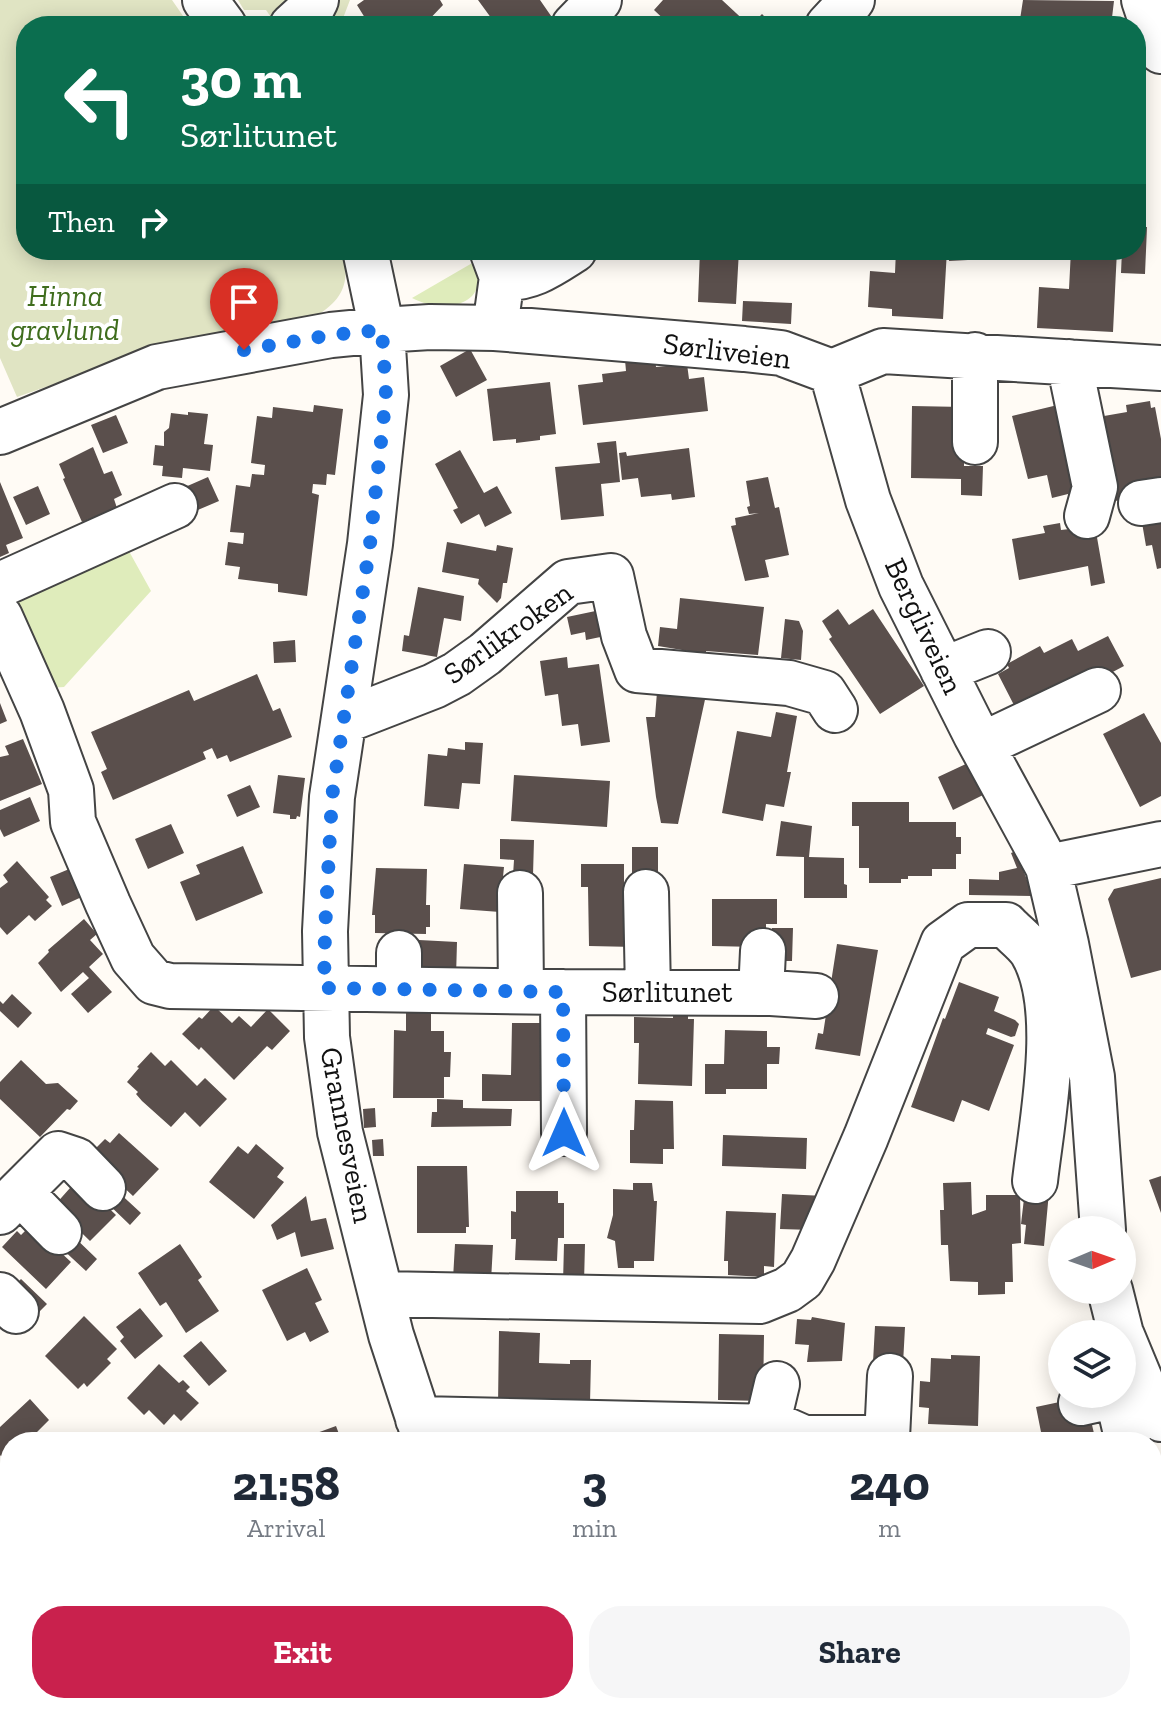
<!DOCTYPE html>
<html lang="en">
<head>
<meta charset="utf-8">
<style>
	body { margin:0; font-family:"Zilla Slab",serif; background:#f6f6f7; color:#1f2937; height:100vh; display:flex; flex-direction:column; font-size:30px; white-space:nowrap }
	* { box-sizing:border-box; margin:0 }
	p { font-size:26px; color:#747a83 }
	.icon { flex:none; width:44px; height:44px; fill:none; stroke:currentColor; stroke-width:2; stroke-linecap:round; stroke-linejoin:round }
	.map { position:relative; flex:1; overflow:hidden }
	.sheet { position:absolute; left:0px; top:1432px; width:1162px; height:282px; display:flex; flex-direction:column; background:#fff; border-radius:32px 32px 0 0; box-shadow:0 4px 20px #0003 }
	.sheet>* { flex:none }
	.banner { position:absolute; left:16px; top:16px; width:1130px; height:244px; border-radius:32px; box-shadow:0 4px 20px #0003; background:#0b6e4f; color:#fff; overflow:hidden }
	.needle { width:52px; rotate:88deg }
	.fabs { position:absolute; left:1048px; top:1216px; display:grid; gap:16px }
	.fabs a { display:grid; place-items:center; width:88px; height:88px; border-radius:50%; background:#fff; box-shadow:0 4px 20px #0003; font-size:40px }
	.pin { position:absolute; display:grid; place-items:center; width:68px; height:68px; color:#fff; margin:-82px -34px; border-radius:50% 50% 50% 0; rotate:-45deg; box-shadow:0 0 8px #0007 }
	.pin .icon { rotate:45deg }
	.me { position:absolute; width:88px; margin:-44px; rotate:0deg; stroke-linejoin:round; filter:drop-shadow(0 0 6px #0008) }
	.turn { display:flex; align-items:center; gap:28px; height:168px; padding:0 32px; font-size:36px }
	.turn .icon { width:104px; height:104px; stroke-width:2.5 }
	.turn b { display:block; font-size:56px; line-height:68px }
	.then { display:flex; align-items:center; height:76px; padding:0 32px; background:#0003; gap:16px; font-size:30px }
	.eta { display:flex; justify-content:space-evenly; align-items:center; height:136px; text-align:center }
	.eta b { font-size:48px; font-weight:700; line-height:56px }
	.primary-button { display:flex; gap:16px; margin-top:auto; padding:16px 32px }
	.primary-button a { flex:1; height:92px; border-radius:32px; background:#c9214d; color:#fff; font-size:32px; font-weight:700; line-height:92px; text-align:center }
	.primary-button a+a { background:#f6f6f7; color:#1f2937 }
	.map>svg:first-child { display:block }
	.green { fill:#dfecbb }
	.cemetery { fill:#e0e4c3 }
	.building { fill:#5a4f4c }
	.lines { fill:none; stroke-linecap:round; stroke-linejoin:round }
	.minor-casing { stroke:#444; stroke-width:48 }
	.minor { stroke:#fff; stroke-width:44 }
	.route { stroke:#1a73e8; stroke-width:14; stroke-dasharray:0 25.2 }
	.labels { text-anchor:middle; stroke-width:8; stroke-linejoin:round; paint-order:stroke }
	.park-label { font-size:30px; font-style:italic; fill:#3f6d1d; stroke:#fff }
	.street-label { font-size:30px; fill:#111; stroke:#fff }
</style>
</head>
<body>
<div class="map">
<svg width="1161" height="1713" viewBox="0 0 1161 1713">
	<rect width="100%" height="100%" fill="#fffbf5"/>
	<path class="green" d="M 474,262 C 493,307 442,314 412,298 Z
		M 125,544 L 151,591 L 64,687 L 48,688 L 13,606 L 22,592 Z
		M 1161,1638 L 1161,1681 L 1152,1683 L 1152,1640 Z"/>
	<path class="cemetery" d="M 0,0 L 172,0 L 190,26 L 26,26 L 26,250 L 343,250 C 350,282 344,299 316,316 L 186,338 L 17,397 L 0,358 Z
		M 238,0 L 350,0 L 340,26 L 277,26 L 266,10 L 244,10 Z"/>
	<path class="building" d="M 364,0 L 440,0 L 443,5 L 423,26 L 370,26 L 357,5 Z
		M 478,0 L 540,0 L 558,26 L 515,26 L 512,22 L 507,26 L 497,26 Z
		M 663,0 L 722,0 L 750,26 L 671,26 L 654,10 Z
		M 1023,0 L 1114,1 L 1111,26 L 1019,26 Z
		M 762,14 L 774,26 L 752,24 Z
		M 1136,227 L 1147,227 L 1145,274 L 1121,273 L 1122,250 L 1136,250 Z
		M 700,250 L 739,250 L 736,304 L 698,302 Z
		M 896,250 L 947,250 L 943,319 L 892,316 L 892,309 L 868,307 L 870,271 L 895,273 Z
		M 950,250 L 968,250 L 968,260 L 949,261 Z
		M 1071,250 L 1117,250 L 1113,332 L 1037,328 L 1039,287 L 1069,289 Z
		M 743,301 L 792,303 L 791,324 L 742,321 Z
		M 470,349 L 487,380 L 456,397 L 440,366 Z
		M 655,357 L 656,367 L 687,364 L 689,379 L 704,377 L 708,411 L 583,425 L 578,385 L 603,382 L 602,374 L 626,371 L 625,360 Z
		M 550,382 L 556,434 L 540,436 L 540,440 L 516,443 L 516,439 L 493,441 L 487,389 Z
		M 1150,401 L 1151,408 L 1155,407 L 1161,439 L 1161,494 L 1108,502 L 1106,485 L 1117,483 L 1104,416 L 1127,412 L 1126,405 Z
		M 1066,403 L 1084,490 L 1052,498 L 1047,475 L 1028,479 L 1012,416 Z
		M 314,405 L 343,409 L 335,475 L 327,474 L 326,485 L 313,484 L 312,493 L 319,495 L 307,596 L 278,592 L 278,584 L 238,579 L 240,567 L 225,565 L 228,542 L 243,544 L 244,533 L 230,532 L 236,485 L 250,487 L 252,474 L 264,475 L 265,465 L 251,463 L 257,416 L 272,418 L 273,407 L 313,412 Z
		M 912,406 L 964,407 L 964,466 L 983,466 L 982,496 L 961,495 L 961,479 L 911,478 Z
		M 188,412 L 208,414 L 204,444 L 213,445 L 210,471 L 183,468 L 182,478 L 162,476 L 163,466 L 153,465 L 155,445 L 164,446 L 164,432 L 169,428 L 171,413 L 188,415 Z
		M 116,415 L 128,443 L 103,453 L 91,425 Z
		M 616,441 L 620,482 L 601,484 L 604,516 L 561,520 L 555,467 L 600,463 L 597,443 Z
		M 93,447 L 104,474 L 112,471 L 122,495 L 114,499 L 117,508 L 82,522 L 63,479 L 65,478 L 59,464 Z
		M 689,448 L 695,497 L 672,500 L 671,494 L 641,497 L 638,478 L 622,480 L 619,453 L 626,452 L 627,456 Z
		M 460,450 L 484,493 L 497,486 L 512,513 L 485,527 L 479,514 L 461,524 L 453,510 L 458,508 L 435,464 Z
		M 208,477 L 219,501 L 186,515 L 176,491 Z
		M 768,477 L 775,508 L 779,507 L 789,555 L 765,560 L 769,577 L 745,581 L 731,526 L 736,525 L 735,518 L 759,513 L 749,514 L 747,507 L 750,506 L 746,481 Z
		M 0,482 L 23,538 L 6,545 L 9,553 L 0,557 Z
		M 38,486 L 50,514 L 26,525 L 13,497 Z
		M 1161,513 L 1161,568 L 1157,569 L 1152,545 L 1146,546 L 1141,517 Z
		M 1060,523 L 1061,530 L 1095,526 L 1105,583 L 1091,586 L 1088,566 L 1019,580 L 1012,539 L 1045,533 L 1043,526 Z
		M 447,542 L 496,551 L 497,545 L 513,548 L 507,583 L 503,583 L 501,598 L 497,603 L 478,584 L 479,579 L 442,572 Z
		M 418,587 L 464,596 L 461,621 L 444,618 L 437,657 L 402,651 L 404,635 L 409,636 Z
		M 680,598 L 764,607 L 758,655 L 706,651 L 706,655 L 694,654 L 694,652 L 658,646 L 660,627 L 677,629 Z
		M 605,609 L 610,635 L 586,640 L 585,632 L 571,635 L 567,617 Z
		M 838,609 L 849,625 L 873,609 L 924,686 L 880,714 L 829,639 L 832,637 L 822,621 Z
		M 785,619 L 799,621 L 803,631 L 801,660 L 781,658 Z
		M 1108,636 L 1124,666 L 1092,683 L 1086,670 L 1016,709 L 998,674 L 1009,668 L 1007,664 L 1040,646 L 1044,653 L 1072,639 L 1078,651 Z
		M 295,640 L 296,662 L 274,663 L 273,642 Z
		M 567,657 L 568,668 L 599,664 L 610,742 L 581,746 L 578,724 L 562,726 L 558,694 L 545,696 L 540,661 Z
		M 257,674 L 273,711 L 280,708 L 292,737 L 230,762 L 227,755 L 217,759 L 212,748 L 203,752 L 206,759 L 113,800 L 101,772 L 107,769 L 91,732 L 189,690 L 194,701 Z
		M 657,692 L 706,695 L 678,824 L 661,823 L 656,797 L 646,717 L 655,717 Z
		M 0,703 L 7,721 L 0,724 Z
		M 776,712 L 797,716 L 787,772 L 791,772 L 784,807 L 766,804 L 763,821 L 722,813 L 737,731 L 771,737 Z
		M 1144,713 L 1161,743 L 1161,796 L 1140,807 L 1103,734 Z
		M 23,739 L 42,784 L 0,801 L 0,757 L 9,755 L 5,746 Z
		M 465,742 L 483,743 L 480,784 L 462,783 L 459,809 L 424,806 L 428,754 L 447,756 L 448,748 L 465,750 Z
		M 968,763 L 983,795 L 953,810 L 938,777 Z
		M 278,775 L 305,778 L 300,817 L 297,816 L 296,819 L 290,819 L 290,815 L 273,813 Z
		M 514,775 L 610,781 L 607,827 L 511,821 Z
		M 250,785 L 260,807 L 237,817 L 227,795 Z
		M 30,797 L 40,821 L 4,837 L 0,829 L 0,810 Z
		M 852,802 L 909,802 L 909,822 L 956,822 L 956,837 L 961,837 L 961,854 L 956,854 L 956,869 L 932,869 L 932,876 L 908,876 L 908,879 L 901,879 L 901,883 L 869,883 L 869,868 L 859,868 L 859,826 L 852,826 Z
		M 781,821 L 812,826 L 809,857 L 844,858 L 844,884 L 847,885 L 847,898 L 804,898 L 804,857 L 776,856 Z
		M 171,824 L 184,853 L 148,869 L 135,839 Z
		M 500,839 L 534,840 L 533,875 L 513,875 L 514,860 L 500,859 Z
		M 243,846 L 263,893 L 196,921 L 180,882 L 200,874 L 196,865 Z
		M 632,847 L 658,847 L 658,875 L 632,875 Z
		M 1016,851 L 1033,896 L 969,895 L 969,879 L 999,880 L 999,872 L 1017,868 L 1011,853 Z
		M 17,861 L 49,897 L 46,900 L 52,906 L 35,921 L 29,915 L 7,935 L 0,927 L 0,888 L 8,882 L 3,875 Z
		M 464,864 L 504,867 L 503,877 L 511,878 L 500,912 L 460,909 Z
		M 581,864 L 624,864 L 624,885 L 636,886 L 635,947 L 589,946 L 588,887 L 581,887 Z
		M 74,867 L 86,895 L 62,906 L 50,877 Z
		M 376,868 L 427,869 L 426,905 L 430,905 L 430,927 L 426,927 L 426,934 L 375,933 L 375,915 L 372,915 Z
		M 1161,878 L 1161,970 L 1131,978 L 1108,899 L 1114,889 Z
		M 712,899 L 777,899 L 777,924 L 766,924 L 766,937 L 757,947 L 712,946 Z
		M 84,919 L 97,934 L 90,940 L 103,954 L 89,967 L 112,992 L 88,1013 L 71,994 L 89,978 L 83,972 L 61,992 L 38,963 L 49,952 L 48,950 Z
		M 772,928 L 793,928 L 792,961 L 771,961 Z
		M 419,940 L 457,942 L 456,977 L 418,976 Z
		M 837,944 L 878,950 L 860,1056 L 815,1049 L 818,1033 L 823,1034 Z
		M 959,982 L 999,997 L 994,1011 L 1015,1020 L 1019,1024 L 1015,1036 L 1011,1037 L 988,1028 L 986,1034 L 1014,1045 L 989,1111 L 962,1100 L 954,1122 L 911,1107 L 943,1018 L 945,1019 Z
		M 12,994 L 32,1013 L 18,1028 L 0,1011 L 0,1001 L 3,1004 Z
		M 214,1006 L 232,1023 L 239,1016 L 251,1027 L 268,1009 L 290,1031 L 272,1050 L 267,1046 L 234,1080 L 201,1047 L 199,1050 L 182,1034 L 199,1017 L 202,1019 Z
		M 406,1010 L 431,1010 L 431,1031 L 444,1031 L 444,1052 L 451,1052 L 450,1077 L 444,1077 L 444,1098 L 393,1098 L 394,1030 L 406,1031 Z
		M 673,1010 L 688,1010 L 688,1019 L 694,1019 L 692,1086 L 638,1084 L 639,1043 L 634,1043 L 634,1017 L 673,1018 Z
		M 512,1023 L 541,1023 L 541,1101 L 482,1101 L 482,1074 L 511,1075 Z
		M 725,1030 L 767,1031 L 767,1047 L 780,1047 L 779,1064 L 767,1064 L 767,1089 L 726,1089 L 726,1094 L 705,1094 L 705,1064 L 724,1064 Z
		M 151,1052 L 165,1066 L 171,1060 L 197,1086 L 205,1078 L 227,1099 L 200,1127 L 185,1112 L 171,1127 L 142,1101 L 136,1094 L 138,1092 L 127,1082 L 139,1068 L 137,1067 Z
		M 21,1060 L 46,1084 L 58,1083 L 78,1101 L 70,1110 L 67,1109 L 40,1137 L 0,1099 L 0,1082 Z
		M 437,1099 L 463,1100 L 463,1108 L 512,1109 L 511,1126 L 431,1127 L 432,1112 L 437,1112 Z
		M 635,1100 L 673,1101 L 674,1149 L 663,1149 L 663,1164 L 630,1163 L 630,1130 L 634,1130 Z
		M 375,1108 L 376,1127 L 364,1128 L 363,1109 Z
		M 119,1133 L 159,1169 L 133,1196 L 89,1155 L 105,1139 L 110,1143 Z
		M 723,1135 L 807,1138 L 806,1169 L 722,1166 Z
		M 383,1139 L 384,1156 L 373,1156 L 372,1140 Z
		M 256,1144 L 284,1168 L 277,1177 L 284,1182 L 254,1219 L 209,1182 L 238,1146 L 248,1154 Z
		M 417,1166 L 467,1166 L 469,1227 L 466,1227 L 466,1233 L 417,1233 Z
		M 1161,1176 L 1161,1213 L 1149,1180 Z
		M 78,1179 L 116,1215 L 90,1241 L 54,1206 Z
		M 971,1182 L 972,1215 L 986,1210 L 986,1195 L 1020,1195 L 1021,1243 L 1012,1244 L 1013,1282 L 1005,1282 L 1005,1294 L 978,1295 L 978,1282 L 950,1281 L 948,1245 L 941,1245 L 940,1210 L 944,1210 L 943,1183 Z
		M 633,1183 L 652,1183 L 654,1201 L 657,1201 L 654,1261 L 634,1261 L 634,1268 L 618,1268 L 615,1241 L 607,1238 L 613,1215 L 613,1189 L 633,1190 Z
		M 115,1189 L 141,1213 L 130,1225 L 104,1200 Z
		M 1025,1190 L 1049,1192 L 1044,1246 L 1024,1244 L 1026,1225 L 1021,1224 Z
		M 516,1191 L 558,1191 L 558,1203 L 564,1203 L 564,1238 L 558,1238 L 557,1261 L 515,1260 L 516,1239 L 511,1239 L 511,1211 L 516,1212 Z
		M 782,1194 L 825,1196 L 812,1230 L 780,1229 Z
		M 306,1196 L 311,1221 L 326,1218 L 334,1249 L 301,1257 L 295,1232 L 277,1240 L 271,1225 Z
		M 726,1211 L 776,1213 L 774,1267 L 764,1266 L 764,1277 L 728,1275 L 728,1261 L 724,1261 Z
		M 31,1225 L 71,1262 L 46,1289 L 2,1247 L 17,1231 L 21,1235 Z
		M 70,1233 L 97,1259 L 86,1271 L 59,1246 Z
		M 180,1244 L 202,1277 L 198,1280 L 219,1311 L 186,1333 L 166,1302 L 160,1306 L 138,1273 Z
		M 455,1244 L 493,1245 L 491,1281 L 453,1279 Z
		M 564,1244 L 585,1244 L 584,1283 L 563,1283 Z
		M 307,1268 L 322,1300 L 315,1303 L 329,1332 L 310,1342 L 305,1332 L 287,1341 L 262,1290 Z
		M 21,1279 L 47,1304 L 34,1317 L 8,1292 Z
		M 140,1308 L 163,1336 L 135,1359 L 120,1341 L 124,1337 L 116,1327 Z
		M 84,1316 L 117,1349 L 107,1359 L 111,1363 L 87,1387 L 84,1383 L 78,1389 L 45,1356 Z
		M 812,1317 L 845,1323 L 842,1361 L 807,1362 L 809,1345 L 795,1344 L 797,1319 L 811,1320 Z
		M 875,1326 L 905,1327 L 903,1364 L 873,1362 Z
		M 499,1331 L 540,1333 L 539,1363 L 570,1364 L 570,1360 L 591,1360 L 590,1403 L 498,1405 Z
		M 719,1334 L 764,1335 L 763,1401 L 718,1400 Z
		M 201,1341 L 227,1371 L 209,1386 L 183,1356 Z
		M 951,1355 L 980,1356 L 978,1426 L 928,1424 L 929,1408 L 919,1407 L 920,1381 L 930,1382 L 931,1358 L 951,1359 Z
		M 159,1364 L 179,1383 L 183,1380 L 190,1387 L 186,1391 L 199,1403 L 181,1421 L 174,1414 L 164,1425 L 149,1410 L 144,1415 L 127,1398 Z
		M 30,1399 L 49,1420 L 37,1432 L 46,1442 L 10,1442 L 10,1466 L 0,1455 L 0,1427 Z
		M 1069,1400 L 1089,1412 L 1096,1442 L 1043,1442 L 1036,1407 Z
		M 336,1426 L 342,1442 L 292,1442 Z
		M 0,1599 L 10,1610 L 10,1696 L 3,1688 L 7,1685 L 0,1677 Z
		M 18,1704 L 90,1704 L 98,1713 L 26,1713 Z
		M 236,1704 L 276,1704 L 279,1713 L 240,1713 Z
		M 834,1704 L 853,1704 L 856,1713 L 838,1713 Z"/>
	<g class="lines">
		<defs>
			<path id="minor" d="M 205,0 L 224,26
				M 1144,0 L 1161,51
				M 292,26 L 312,8 L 316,0
				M 574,26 L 599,0
				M 828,26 L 852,0
				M 365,250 L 382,330 L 386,395 L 370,544 L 332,797 L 325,931 L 327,1037 L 340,1132 L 391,1335 L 426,1442
				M 492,250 L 502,277 L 495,328
				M 502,277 C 529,281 552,264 574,250
				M 975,355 L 975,442
				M 1069,362 L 1095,487 L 1087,516
				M 832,372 L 868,500 L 901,586 L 976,735 L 1048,867 L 1066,944 L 1092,1077 L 1103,1230
				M 0,432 L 157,367 L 331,335 L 382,330 L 430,327 L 495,328 L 744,349 L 781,353 L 832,372 L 883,351 L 1161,368
				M 1141,503 L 1161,500
				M 0,585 L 175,506
				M 0,617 L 42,711 L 71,790 L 73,822 L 108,904 L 133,958 L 154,982 L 170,986 L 563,992 L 564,1133
				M 943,670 L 988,652
				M 344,721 L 434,686 L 457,674 L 485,654 L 568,582 L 611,576 L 624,636 L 637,670 L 789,683 L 824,693 L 835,710
				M 982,745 L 1098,690
				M 1048,867 L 1161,844
				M 646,892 L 648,992
				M 520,893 L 521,991
				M 399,953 L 399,989
				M 563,992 L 771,993 L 816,996
				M 761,993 L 763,951
				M 20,1192 L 59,1232
				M 0,1212 L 58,1154 L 76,1160 L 103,1188
				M 1110,1290 L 1121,1334
				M 381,1294 L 760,1301 L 787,1290 L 802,1279 L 813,1260 L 866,1137 L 943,943 L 968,925 L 1006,925 C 1014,934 1026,942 1032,952 C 1065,1007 1042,1119 1035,1181
				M 0,1295 L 16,1311
				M 1122,1336 L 1144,1389 L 1161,1419
				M 1081,1403 L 1117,1395 L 1128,1442
				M 418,1419 L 779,1427 L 804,1438 L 887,1438 L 890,1376
				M 767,1426 L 777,1384
				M 1152,1499 L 1161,1497
				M 0,1557 L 10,1567
				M 1152,1562 L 1161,1607
				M 138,1704 L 147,1713
				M 292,1704 L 298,1713
				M 512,1704 L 514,1713
				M 921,1704 L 939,1707 L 956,1704
				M 701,1713 L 716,1704"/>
		</defs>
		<use href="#minor" class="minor-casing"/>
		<use href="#minor" class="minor"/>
	</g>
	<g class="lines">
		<path class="route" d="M 244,350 L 331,335 L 382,330 L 386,395 L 370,544 L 332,797 L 325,931 L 324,988 L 563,992 L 564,1133"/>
	</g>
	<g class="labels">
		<g class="park-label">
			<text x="65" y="306">Hinna<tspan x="65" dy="34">gravlund</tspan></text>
		</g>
		<g class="street-label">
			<text transform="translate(727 351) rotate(7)" y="10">Sørliveien</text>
			<text transform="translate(924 626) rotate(65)" y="10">Bergliveien</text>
			<text transform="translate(508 633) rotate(-36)" y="10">Sørlikroken</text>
			<text x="667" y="1002">Sørlitunet</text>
			<text transform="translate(347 1135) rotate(79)" y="10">Grannesveien</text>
		</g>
	</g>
</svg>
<div class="fabs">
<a><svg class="needle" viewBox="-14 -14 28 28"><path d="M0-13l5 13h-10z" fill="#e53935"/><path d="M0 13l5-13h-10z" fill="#747a83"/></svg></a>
<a><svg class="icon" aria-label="layers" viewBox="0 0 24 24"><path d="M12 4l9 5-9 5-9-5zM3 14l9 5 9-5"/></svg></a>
</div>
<div class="pin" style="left:244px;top:350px;background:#d93025"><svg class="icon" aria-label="arrive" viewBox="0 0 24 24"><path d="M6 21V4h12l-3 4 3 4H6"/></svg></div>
<svg class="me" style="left:564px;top:1133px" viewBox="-20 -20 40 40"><path d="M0-17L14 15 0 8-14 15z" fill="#1a73e8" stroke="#fff" stroke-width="4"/></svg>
<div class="banner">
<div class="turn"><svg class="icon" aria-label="left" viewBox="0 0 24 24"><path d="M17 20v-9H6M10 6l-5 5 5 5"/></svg><div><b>30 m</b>Sørlitunet</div></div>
<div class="then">Then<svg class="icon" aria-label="right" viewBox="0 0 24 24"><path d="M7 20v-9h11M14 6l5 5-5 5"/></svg></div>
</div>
<section class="sheet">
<div class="eta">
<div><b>21:58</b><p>Arrival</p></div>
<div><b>3</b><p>min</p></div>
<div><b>240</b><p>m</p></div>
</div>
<div class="primary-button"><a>Exit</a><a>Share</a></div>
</section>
</div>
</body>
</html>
